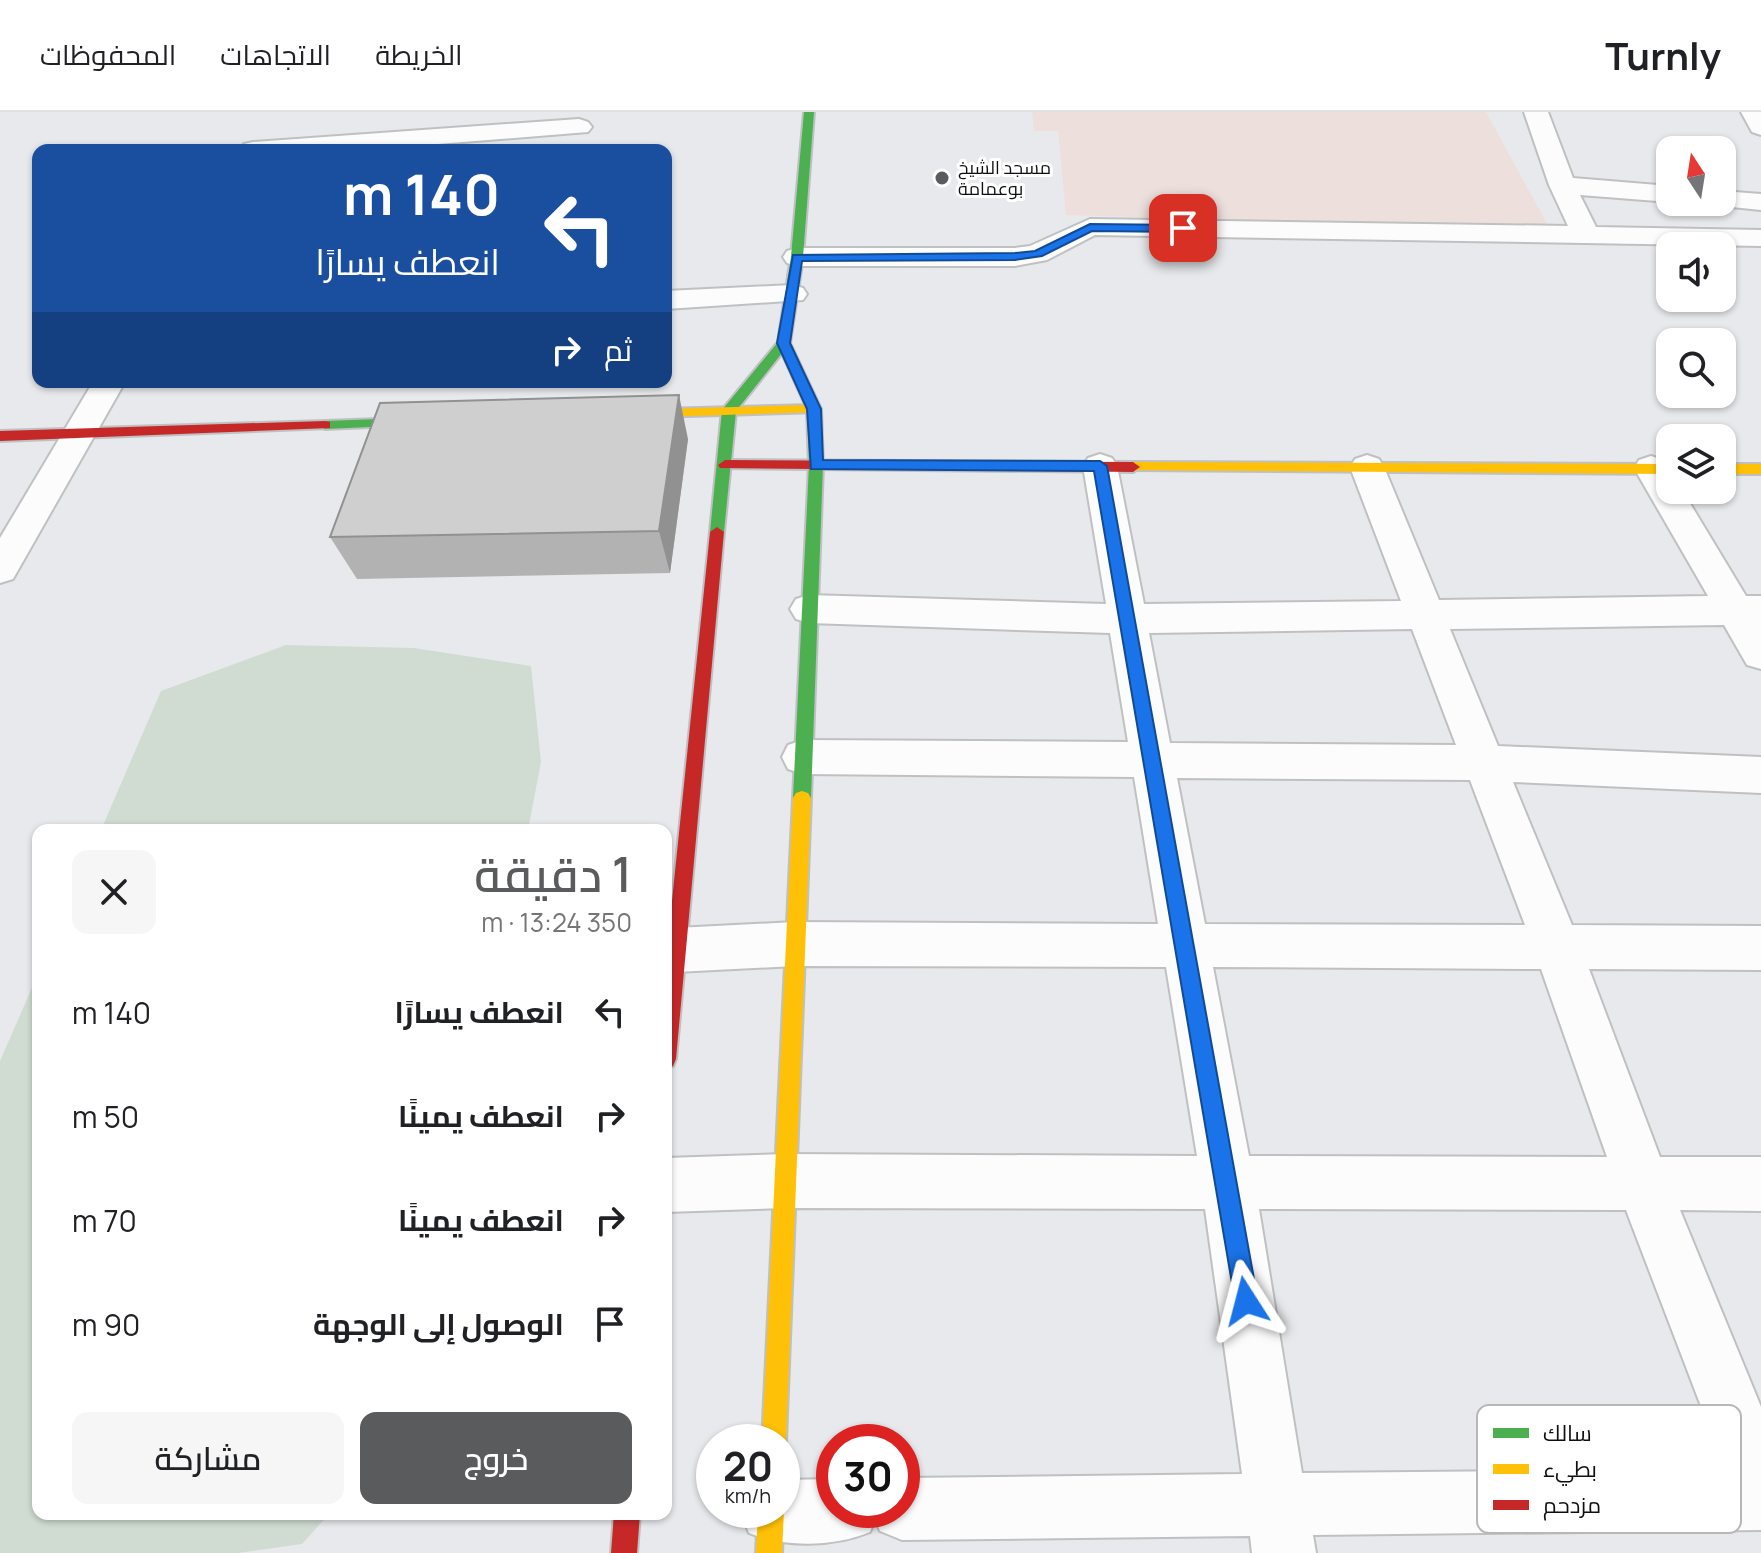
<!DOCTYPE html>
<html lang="ar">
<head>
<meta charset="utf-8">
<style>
	body { margin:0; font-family:Manrope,Cairo,sans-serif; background:#f6f6f6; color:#202124; direction:rtl; height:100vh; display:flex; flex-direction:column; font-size:30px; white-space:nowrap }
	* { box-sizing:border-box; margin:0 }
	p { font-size:26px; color:#757577 }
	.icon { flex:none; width:44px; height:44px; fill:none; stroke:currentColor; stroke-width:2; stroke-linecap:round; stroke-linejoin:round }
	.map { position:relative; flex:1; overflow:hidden; direction:ltr }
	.drawer { position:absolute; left:32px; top:712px; width:640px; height:696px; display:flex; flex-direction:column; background:#fff; border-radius:16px; box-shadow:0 2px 6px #0004; direction:rtl }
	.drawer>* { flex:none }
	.hud { position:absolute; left:32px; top:32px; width:640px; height:244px; border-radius:16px; box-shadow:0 2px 6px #0004; direction:rtl; background:#1a4fa0; color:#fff; overflow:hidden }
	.needle { width:52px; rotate:348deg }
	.tools { position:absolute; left:1656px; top:24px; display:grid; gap:16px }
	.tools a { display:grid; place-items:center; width:80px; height:80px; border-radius:16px; background:#fff; box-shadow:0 2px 6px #0004; font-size:40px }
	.speed { position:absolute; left:696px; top:1312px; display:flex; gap:16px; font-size:40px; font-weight:700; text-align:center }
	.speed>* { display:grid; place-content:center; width:104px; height:104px; border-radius:50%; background:#fff; box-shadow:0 2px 6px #0004; line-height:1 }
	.speed small { font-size:20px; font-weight:400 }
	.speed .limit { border:12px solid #d22; background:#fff; color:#111 }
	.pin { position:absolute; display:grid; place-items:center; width:68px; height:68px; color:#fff; margin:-34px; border-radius:16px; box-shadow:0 4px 12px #0006 }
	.me { position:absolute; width:88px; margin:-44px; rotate:351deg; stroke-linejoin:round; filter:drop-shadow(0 0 6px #0008) }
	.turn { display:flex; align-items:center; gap:28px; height:168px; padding:0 40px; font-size:36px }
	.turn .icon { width:104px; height:104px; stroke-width:2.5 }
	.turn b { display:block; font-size:56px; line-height:68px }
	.then { display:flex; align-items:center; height:76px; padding:0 40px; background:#0003; gap:16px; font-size:30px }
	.round { display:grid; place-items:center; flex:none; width:84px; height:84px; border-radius:16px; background:#f6f6f6 }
	.overview { display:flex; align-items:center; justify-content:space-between; height:136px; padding:0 40px }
	h1 { font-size:48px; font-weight:600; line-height:60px; color:#5a5b5d }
	.primary-button { display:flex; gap:16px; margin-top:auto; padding:16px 40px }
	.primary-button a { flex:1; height:92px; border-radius:16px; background:#5a5b5d; color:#fff; font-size:32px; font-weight:600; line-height:92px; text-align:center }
	.primary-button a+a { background:#f6f6f6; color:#202124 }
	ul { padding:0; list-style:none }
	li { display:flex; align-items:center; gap:24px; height:104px; padding:0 40px }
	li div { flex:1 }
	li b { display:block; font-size:30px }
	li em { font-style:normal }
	header { display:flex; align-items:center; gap:48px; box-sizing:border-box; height:112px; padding:0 40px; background:#fff; border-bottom:2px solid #e0e0e0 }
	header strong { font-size:38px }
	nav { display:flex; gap:44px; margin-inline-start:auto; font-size:28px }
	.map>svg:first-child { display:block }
	.education { fill:#ede0dc }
	.green { fill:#d0dcd1 }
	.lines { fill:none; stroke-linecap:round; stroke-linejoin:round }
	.street-casing { stroke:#bfc0c2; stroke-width:4 }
	.fast-casing { stroke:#bfc0c2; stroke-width:4 }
	.slow-casing { stroke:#bfc0c2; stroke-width:4 }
	.jam-casing { stroke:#bfc0c2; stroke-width:4 }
	.street { fill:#fcfcfc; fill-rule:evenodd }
	.fast { fill:#4caf50; fill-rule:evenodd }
	.slow { fill:#ffc107; fill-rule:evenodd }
	.jam { fill:#c62828; fill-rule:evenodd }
	.wall { fill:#b2b2b2 }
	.shaded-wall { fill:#919191 }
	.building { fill:#cfcfcf; stroke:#919191; stroke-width:2 }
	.route { fill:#1a73e8; stroke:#114b97; stroke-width:2 }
	.poi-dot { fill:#5a5b5d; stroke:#fff; stroke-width:3 }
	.labels { text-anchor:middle; stroke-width:6; stroke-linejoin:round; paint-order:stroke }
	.far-poi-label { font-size:18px; fill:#0e0f10; stroke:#fff; text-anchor:start }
	.key { fill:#fff; stroke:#b7b7b7; stroke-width:2 }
	.key-label { font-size:22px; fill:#0e0f10 }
</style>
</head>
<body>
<header>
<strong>Turnly</strong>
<nav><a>الخريطة</a><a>الاتجاهات</a><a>المحفوظات</a></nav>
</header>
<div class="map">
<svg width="1761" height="1441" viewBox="0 0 1761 1441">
	<rect width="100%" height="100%" fill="#e8e9ec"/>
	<path class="education" d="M 1032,0 L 1486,0 L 1550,117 L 1066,103 L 1058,19 L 1034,19 Z"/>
	<path class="green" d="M 286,533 L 414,536 L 531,554 L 541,650 L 528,718 L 101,718 L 161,579 Z
		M 38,862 L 38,1402 L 329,1402 L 302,1432 L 238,1441 L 0,1441 L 0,949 Z"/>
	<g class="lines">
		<defs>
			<path id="street" d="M 1524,0 L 1548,0 L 1573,66 L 1670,74 L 1670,90 L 1580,83 L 1596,115 L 1761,118 L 1761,134 L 1095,123 L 1047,148 L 1015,154 L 797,154 L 787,151 L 783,145 L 787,139 L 797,136 L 1015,136 L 1030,134 L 1090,107 L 1568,114 L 1549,73 Z
				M 1741,0 L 1761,0 L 1761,23 L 1752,20 Z
				M 579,7 L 588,10 L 592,15 L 588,20 L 363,38 L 240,38 L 244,32 L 253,30 Z
				M 1722,79 L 1761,82 L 1761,98 L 1712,93 L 1710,90 L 1722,90 Z
				M 792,173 L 803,176 L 807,182 L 803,188 L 666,197 L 666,179 Z
				M 93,270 L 125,270 L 13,467 L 0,471 L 0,426 Z
				M 1100,342 L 1112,346 L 1117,354 L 1144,492 L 1401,489 L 1350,355 L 1355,347 L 1367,343 L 1379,347 L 1384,355 L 1439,488 L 1708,484 L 1634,356 L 1639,348 L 1651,344 L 1663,348 L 1670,359 L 1670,378 L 1682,378 L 1746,484 L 1761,484 L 1761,557 L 1747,553 L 1724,513 L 1450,517 L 1498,634 L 1761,645 L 1761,681 L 1513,670 L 1572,813 L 1761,814 L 1761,858 L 1589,857 L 1660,1045 L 1761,1045 L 1761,1099 L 1680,1098 L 1761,1295 L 1761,1418 L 1313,1423 L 1316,1441 L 1252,1441 L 1250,1424 L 902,1428 L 880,1419 L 875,1407 L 870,1420 C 834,1435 785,1436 749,1421 L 740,1398 L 782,1398 L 782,1368 L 834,1367 L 834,1398 L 902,1398 L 902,1366 L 1242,1362 L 1205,1097 L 785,1096 L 666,1100 L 666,1046 L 785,1042 L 1197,1044 L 1166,855 L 795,854 L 676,860 L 666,856 L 666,820 L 676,816 L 795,810 L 1158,812 L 1134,665 L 803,662 L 788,657 L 782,645 L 788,633 L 803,628 L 1128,630 L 1110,521 L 809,511 L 796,507 L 790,497 L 796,487 L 809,483 L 1106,492 L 1083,354 L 1088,346 ZM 1412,517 L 1456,633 L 1170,631 L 1149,521 ZM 1177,666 L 1470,668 L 1525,813 L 1205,812 ZM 1213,855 L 1541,857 L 1607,1045 L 1249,1044 ZM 1259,1097 L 1626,1098 L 1725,1357 L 1302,1361 Z"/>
			<path id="fast" d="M 804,0 L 814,0 L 803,145 L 790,231 L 821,297 L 823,353 L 811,686 L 808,691 L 796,691 L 793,686 L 809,353 L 807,297 L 782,241 L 736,299 L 724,420 L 717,425 L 710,420 L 722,298 L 778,230 L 791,145 Z
				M 432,305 L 439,309 L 437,312 L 325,317 L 318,313 L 325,309 Z"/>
			<path id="slow" d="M 814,293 L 821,297 L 819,300 L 621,306 L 614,302 L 621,298 Z
				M 1133,350 L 1670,352 L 1670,362 L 1128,358 L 1126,355 Z
				M 1722,352 L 1761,352 L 1761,362 L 1722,362 Z
				M 802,679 L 808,681 L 811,686 L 786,1330 L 782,1339 L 782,1330 L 762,1330 L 793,686 L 796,681 Z
				M 782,1394 L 784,1398 L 782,1441 L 756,1441 L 758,1398 L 782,1398 Z"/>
			<path id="jam" d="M 325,309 L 330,310 L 330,316 L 0,329 L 0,319 Z
				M 725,348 L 1133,350 L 1140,355 L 1133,360 L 720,356 L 718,353 Z
				M 717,415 L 724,420 L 676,947 L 673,954 L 666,957 L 666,847 L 710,420 Z
				M 614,1402 L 640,1402 L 637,1441 L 611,1441 Z"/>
		</defs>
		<use href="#street" class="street-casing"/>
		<use href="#fast" class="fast-casing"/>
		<use href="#slow" class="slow-casing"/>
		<use href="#jam" class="jam-casing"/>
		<use href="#street" class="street"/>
		<use href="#fast" class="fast"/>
		<use href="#slow" class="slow"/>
		<use href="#jam" class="jam"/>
	</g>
	<path class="wall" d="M 688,327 L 670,461 L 357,467 L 330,425 Z"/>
	<path class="shaded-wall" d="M 679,283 L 688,327 L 670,461 L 659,419 Z"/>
	<path class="building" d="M 679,283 L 659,419 L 330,425 L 380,291 Z"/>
	<path class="route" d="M 1090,112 L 1183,113 L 1189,116 L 1183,120 L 1092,119 L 1042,144 L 1015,148 L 802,149 L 790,231 L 821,297 L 823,348 L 1100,349 L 1107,354 L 1258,1189 L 1255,1197 L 1246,1200 L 1238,1197 L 1235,1189 L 1094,359 L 811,357 L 807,297 L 777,231 L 793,143 L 1015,141 L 1035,139 Z"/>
	<circle class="poi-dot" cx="942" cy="66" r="8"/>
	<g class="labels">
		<g class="far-poi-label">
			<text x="958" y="62">مسجد الشيخ<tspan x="958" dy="21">بوعمامة</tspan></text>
		</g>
	</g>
	<rect x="1477" y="1293" width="264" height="128" rx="12" class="key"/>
	<rect x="1493" y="1316" width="36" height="10" fill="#4caf50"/>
	<rect x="1493" y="1352" width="36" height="10" fill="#ffc107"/>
	<rect x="1493" y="1388" width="36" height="10" fill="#c62828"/>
	<g class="key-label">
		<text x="1543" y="1329">سالك</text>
		<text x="1543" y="1365">بطيء</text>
		<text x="1543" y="1401">مزدحم</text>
	</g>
</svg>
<div class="tools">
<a><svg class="needle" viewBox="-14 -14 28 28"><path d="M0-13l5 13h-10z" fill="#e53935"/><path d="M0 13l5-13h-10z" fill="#757577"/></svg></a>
<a><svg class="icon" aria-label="sound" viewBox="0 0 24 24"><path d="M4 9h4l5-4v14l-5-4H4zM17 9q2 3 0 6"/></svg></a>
<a><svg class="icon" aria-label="search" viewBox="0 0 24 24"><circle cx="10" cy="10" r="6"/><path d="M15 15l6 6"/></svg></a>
<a><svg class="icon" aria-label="layers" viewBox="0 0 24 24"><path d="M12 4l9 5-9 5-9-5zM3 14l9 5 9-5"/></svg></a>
</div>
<div class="speed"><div>20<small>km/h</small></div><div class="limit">30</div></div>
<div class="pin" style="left:1183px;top:116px;background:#d93025"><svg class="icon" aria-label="arrive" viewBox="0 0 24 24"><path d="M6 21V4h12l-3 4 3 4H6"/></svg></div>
<svg class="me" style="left:1246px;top:1189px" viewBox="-20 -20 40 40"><path d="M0-17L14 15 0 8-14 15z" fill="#1a73e8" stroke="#fff" stroke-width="4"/></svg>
<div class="hud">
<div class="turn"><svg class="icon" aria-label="left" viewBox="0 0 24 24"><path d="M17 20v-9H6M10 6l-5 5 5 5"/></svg><div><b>140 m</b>انعطف يسارًا</div></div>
<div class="then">ثم<svg class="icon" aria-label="right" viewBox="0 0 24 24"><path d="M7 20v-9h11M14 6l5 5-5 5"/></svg></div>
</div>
<section class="drawer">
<div class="overview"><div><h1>1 دقيقة</h1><p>350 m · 13:24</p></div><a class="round"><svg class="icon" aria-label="close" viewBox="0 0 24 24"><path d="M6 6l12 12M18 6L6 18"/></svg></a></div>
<ul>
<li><svg class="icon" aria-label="left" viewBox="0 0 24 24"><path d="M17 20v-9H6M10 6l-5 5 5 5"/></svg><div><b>انعطف يسارًا</b></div><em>140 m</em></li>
<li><svg class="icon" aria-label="right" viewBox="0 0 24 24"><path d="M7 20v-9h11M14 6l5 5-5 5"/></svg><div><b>انعطف يمينًا</b></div><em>50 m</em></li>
<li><svg class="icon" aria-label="right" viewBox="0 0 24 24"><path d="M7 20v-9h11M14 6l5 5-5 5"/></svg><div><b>انعطف يمينًا</b></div><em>70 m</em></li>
<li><svg class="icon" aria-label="arrive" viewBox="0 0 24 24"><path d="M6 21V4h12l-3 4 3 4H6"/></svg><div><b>الوصول إلى الوجهة</b></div><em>90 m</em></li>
</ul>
<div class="primary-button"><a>خروج</a><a>مشاركة</a></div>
</section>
</div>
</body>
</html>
